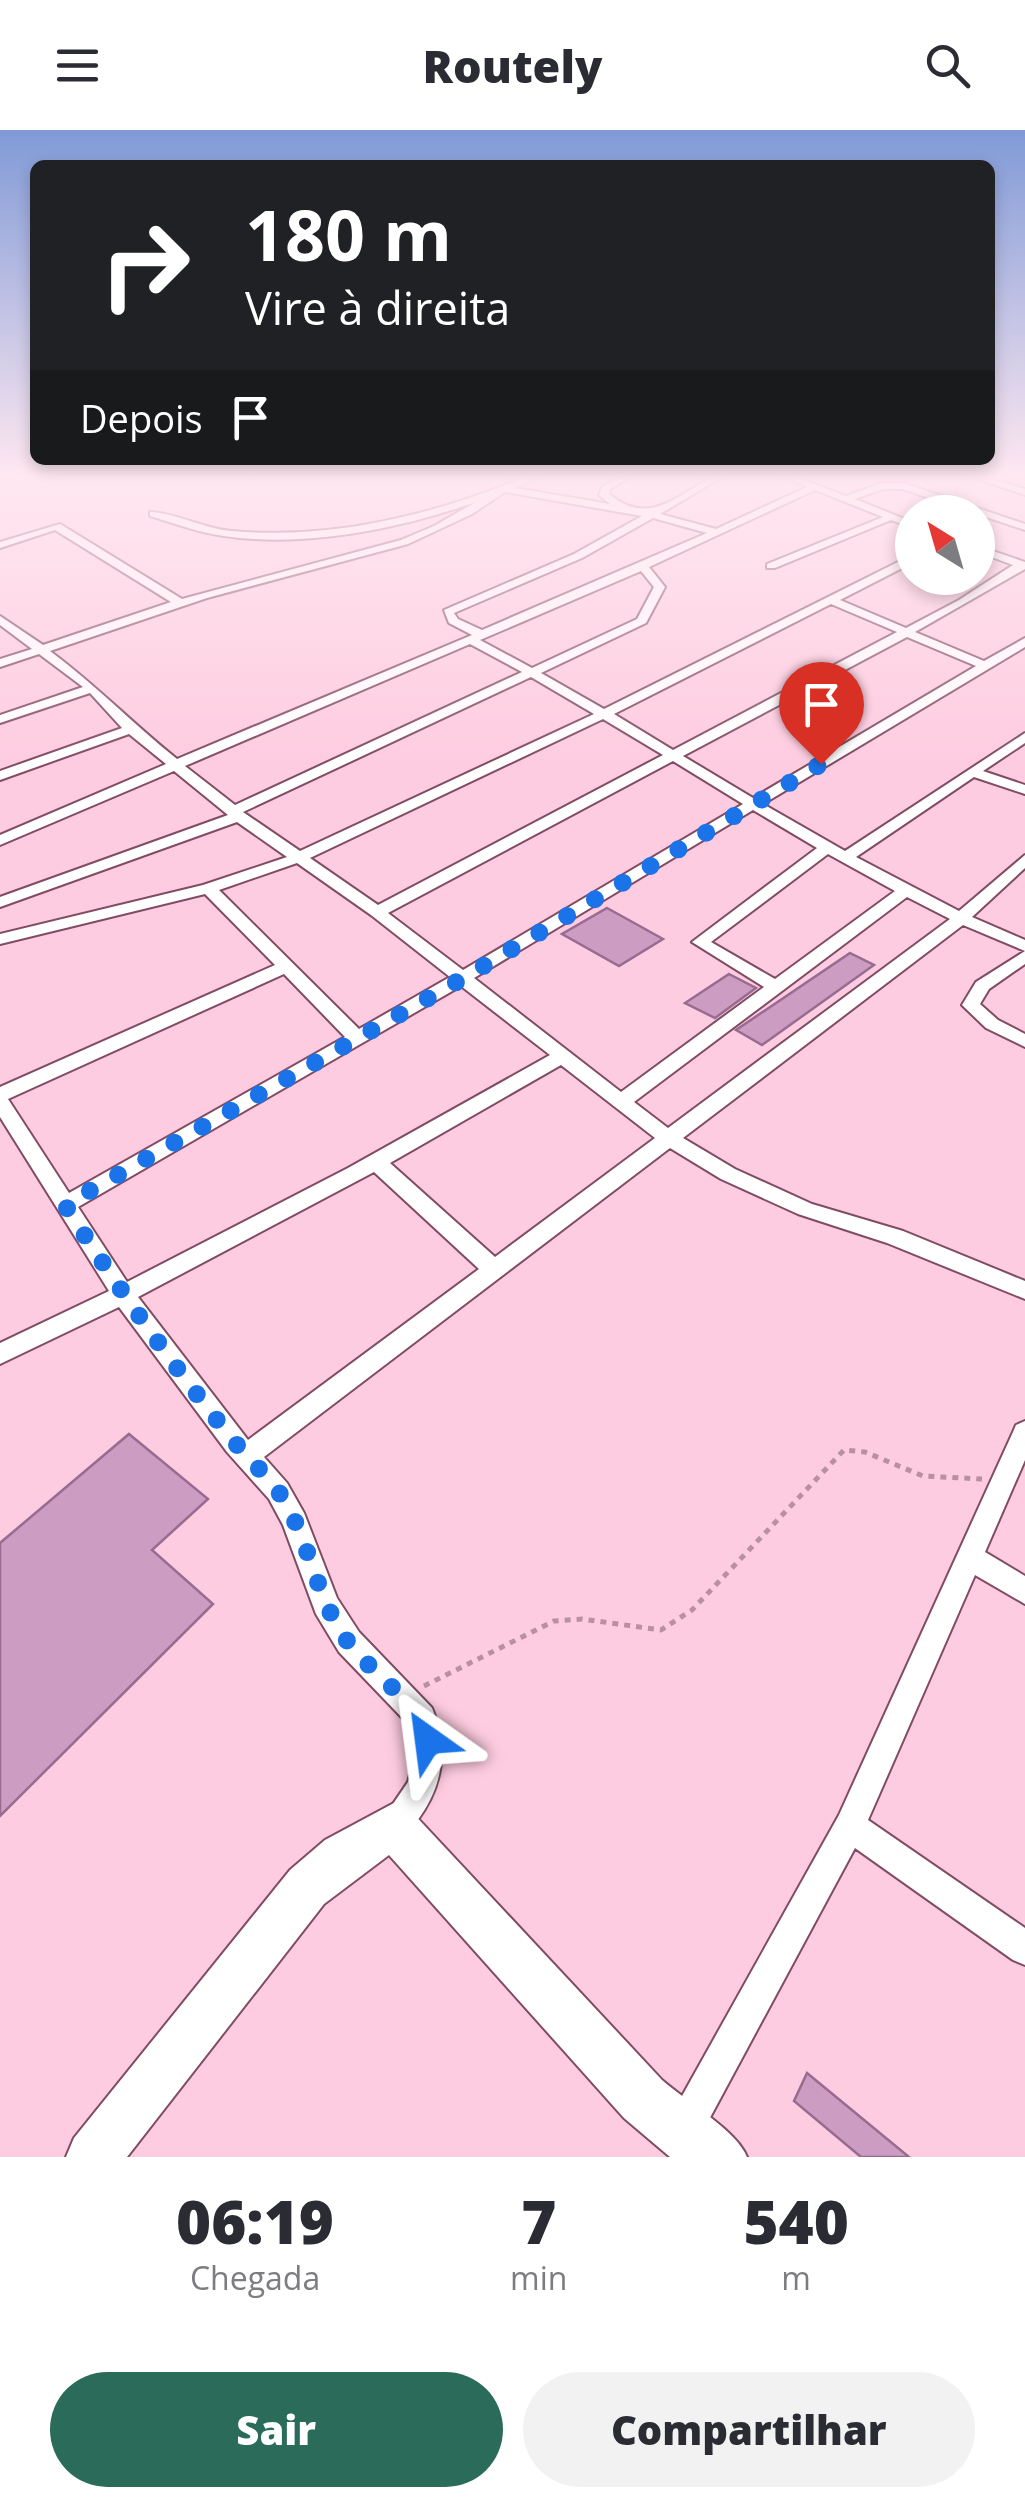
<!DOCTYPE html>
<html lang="pt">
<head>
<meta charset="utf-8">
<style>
	body { margin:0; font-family:"Open Sans",sans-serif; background:#f2f2f3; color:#2b2b33; height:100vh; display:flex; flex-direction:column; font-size:38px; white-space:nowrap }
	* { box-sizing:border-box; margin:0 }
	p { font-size:32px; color:#7c7c81 }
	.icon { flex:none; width:55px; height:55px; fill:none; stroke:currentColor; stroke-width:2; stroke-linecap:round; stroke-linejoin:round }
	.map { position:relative; height:2027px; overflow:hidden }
	.drawer { display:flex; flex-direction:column; background:#fff; flex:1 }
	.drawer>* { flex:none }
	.guide { position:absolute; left:30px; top:30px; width:965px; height:305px; border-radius:15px; box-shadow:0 5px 15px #0003; background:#202124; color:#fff; overflow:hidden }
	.needle { width:65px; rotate:323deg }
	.fabs { position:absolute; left:895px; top:365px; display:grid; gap:20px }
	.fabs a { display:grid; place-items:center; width:100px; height:100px; border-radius:50%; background:#fff; box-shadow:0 5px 15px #0003; font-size:50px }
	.pin { position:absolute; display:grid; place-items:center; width:85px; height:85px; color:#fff; margin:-102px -42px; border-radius:50% 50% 50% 0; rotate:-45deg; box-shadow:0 0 10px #0007 }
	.pin .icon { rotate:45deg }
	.me { position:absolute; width:110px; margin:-55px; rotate:329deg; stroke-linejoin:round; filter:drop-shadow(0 0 8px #0008) }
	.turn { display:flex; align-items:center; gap:35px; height:210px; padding:0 50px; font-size:45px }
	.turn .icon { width:130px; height:130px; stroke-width:2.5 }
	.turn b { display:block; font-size:70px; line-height:85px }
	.then { display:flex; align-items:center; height:95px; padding:0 50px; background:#0003; gap:20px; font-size:38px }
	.eta { display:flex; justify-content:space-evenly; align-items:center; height:170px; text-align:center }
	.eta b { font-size:60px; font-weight:800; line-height:70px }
	.primary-button { display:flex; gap:20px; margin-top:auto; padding:20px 50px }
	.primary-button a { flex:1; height:115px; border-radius:60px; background:#2b6b5a; color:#fff; font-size:40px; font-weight:800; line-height:115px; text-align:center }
	.primary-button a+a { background:#f2f2f3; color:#2b2b33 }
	header { display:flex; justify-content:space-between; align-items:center; height:130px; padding:0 50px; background:#fff; font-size:45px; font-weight:800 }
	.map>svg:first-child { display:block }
	.building { fill:#cc9cc3; stroke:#986b90; stroke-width:2.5 }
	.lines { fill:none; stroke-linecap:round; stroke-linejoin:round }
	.street-casing { stroke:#814c63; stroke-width:4 }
	.secondary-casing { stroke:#814c63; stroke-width:4 }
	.path { stroke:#b990a1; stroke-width:5; stroke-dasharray:6 6; stroke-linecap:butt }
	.street { fill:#fff; fill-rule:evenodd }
	.secondary { fill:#fff; fill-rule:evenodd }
	.route { stroke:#1a73e8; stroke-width:18; stroke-dasharray:0 32.4 }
</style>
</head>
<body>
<header><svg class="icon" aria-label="menu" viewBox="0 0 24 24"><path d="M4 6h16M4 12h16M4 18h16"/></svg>Routely<svg class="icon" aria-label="search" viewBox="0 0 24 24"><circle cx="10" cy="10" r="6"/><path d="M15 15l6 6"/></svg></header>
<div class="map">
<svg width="1025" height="2027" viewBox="0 0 1025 2027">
	<rect width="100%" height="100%" fill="#fecce0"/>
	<path class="building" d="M 607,778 L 627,789 L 663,809 L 619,836 L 562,804 Z
		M 850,823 L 874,835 L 762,915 L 736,900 Z
		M 729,844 L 756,858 L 715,888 L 685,873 Z
		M 129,1304 L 208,1369 L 152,1420 L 213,1474 L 0,1686 L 0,1413 Z
		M 807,1943 L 909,2027 L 861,2027 L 794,1971 Z"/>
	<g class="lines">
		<defs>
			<path id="street" d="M 525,347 L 537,347 L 515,358 L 610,374 L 599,365 L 603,356 L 621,347 L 631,347 L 610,359 L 609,364 C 648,396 674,368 712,347 L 722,347 L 660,384 L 716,399 L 807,357 L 785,347 L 796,347 L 846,366 L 882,353 L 903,353 L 1025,394 L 1025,400 L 902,359 L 883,359 L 855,369 L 912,392 L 912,398 L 891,390 L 775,438 L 767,438 L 767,434 L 883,387 L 815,360 L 649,437 L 665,457 L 646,493 L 541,543 L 604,579 L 908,427 L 912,426 L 912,433 L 840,470 L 906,498 L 959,470 L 1013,435 L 978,422 L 978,416 L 1025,432 L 1025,439 L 915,502 L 984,531 L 1025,508 L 1025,517 L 763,674 L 845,721 L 1025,603 L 1025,613 L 983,641 L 1025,655 L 1025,664 L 974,647 L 856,727 L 959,781 L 1025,725 L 1025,738 L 972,787 L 1025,810 L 1025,834 L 989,859 L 980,874 L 998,890 L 1025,904 L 1025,917 L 986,898 L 962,875 L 976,852 L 1025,821 L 963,795 L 683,1008 L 735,1039 L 812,1074 L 903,1101 L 1025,1151 L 1025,1169 L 887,1113 L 798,1084 L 721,1049 L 670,1018 L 264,1327 L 287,1353 L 304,1383 L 337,1468 L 359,1502 L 432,1578 C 449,1619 443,1656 417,1691 C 410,1700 405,1707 394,1712 L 383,1707 L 378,1696 L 408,1652 L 414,1628 L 409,1595 L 339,1522 L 316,1484 L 283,1395 L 269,1369 L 227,1322 L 119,1177 L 0,1234 L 0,1213 L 109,1161 L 0,987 L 0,957 L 275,835 L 205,764 L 0,814 L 0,804 L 203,755 L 287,727 L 237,692 L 0,777 L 0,767 L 228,685 L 174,641 L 0,715 L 0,705 L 166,634 L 129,604 L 0,650 L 0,641 L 122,598 L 90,563 L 0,593 L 0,585 L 83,557 L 39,524 L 0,537 L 0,529 L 32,519 L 0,495 L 0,486 L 43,515 L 171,472 L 55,400 L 0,418 L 0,412 L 60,394 L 182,469 L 401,410 L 434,396 L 476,372 C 399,399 306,418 224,406 C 199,403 174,393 150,386 L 150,382 C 177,383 204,399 232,401 C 331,410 434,385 525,347 ZM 505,362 L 642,386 L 574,424 L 444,480 L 449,493 L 472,505 L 177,629 C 133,594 95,554 50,521 L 207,468 L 408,414 L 472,384 ZM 653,388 L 707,403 L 482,500 L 458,489 L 454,483 L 582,428 ZM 641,441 L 654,457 L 637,489 L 532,538 L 480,510 ZM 831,474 L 897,502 L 673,620 L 614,584 ZM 907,507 L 976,536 L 753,668 L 683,626 ZM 470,514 L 522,542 L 235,675 L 185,636 ZM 531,547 L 594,584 L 300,721 L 243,682 ZM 603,589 L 663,625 L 378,775 L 310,728 ZM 673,631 L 743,674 L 463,840 L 388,783 ZM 753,680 L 817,718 L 692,812 L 764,857 L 621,962 L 474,848 ZM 828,724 L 895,761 L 775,849 L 711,812 ZM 297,733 L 371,785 L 450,847 L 359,899 L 219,760 ZM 907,767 L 950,789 L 668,998 L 634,972 ZM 284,844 L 345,907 L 69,1063 L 8,969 ZM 461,856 L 550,925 L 348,1038 L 127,1152 L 78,1077 ZM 561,935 L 655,1008 L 495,1127 L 390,1033 ZM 374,1042 L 479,1139 L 248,1310 L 138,1167 Z
				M 972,347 L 985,347 L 1025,359 L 1025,365 Z
				M 1025,1291 L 1025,1330 L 985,1422 L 1025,1446 L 1025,1474 L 975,1445 L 868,1690 L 1025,1798 L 1025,1835 L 1013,1830 L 855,1718 L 698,2010 L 685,2015 L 672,2010 L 667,1997 L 672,1984 L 839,1685 L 1013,1302 L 1016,1295 Z"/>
			<path id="secondary" d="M 394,1673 L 410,1680 L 662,1950 C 687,1972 737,2001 747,2027 L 670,2027 L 624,1988 L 389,1725 L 324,1774 L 127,2027 L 66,2027 L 74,2008 L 290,1740 L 325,1710 Z"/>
		</defs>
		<use href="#street" class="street-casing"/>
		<use href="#secondary" class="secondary-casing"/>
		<path class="path" d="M 424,1556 L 554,1491 L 582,1489 L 661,1500 L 692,1480 L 844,1320 L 865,1322 L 923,1346 L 982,1349"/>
		<use href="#street" class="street"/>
		<use href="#secondary" class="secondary"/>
	</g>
	<linearGradient id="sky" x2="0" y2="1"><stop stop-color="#809ad7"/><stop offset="0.55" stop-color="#ffe8f1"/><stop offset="1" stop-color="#ffe8f1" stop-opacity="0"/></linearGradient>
	<rect width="1025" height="630" fill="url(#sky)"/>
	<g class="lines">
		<path class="route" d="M 428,1610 C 415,1568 374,1546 348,1512 C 314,1466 310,1407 278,1361 C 264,1342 247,1328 233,1310 C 172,1235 117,1156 65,1075 L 460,850 L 821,634"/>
	</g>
</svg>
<div class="fabs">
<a><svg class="needle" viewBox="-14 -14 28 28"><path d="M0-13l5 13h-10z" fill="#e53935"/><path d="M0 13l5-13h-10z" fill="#7c7c81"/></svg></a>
</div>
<div class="pin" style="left:821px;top:634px;background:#d93025"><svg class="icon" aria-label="arrive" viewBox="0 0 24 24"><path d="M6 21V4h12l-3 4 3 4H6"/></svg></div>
<svg class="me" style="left:428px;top:1610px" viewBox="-20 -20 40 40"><path d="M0-17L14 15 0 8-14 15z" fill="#1a73e8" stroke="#fff" stroke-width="4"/></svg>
<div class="guide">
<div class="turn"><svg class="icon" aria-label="right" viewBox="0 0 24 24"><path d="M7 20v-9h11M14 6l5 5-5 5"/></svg><div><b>180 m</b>Vire à direita</div></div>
<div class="then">Depois<svg class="icon" aria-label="arrive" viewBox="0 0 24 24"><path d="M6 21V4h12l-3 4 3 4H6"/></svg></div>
</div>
</div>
<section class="drawer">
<div class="eta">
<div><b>06:19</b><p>Chegada</p></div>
<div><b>7</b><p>min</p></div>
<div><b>540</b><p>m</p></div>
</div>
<div class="primary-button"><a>Sair</a><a>Compartilhar</a></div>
</section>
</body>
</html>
